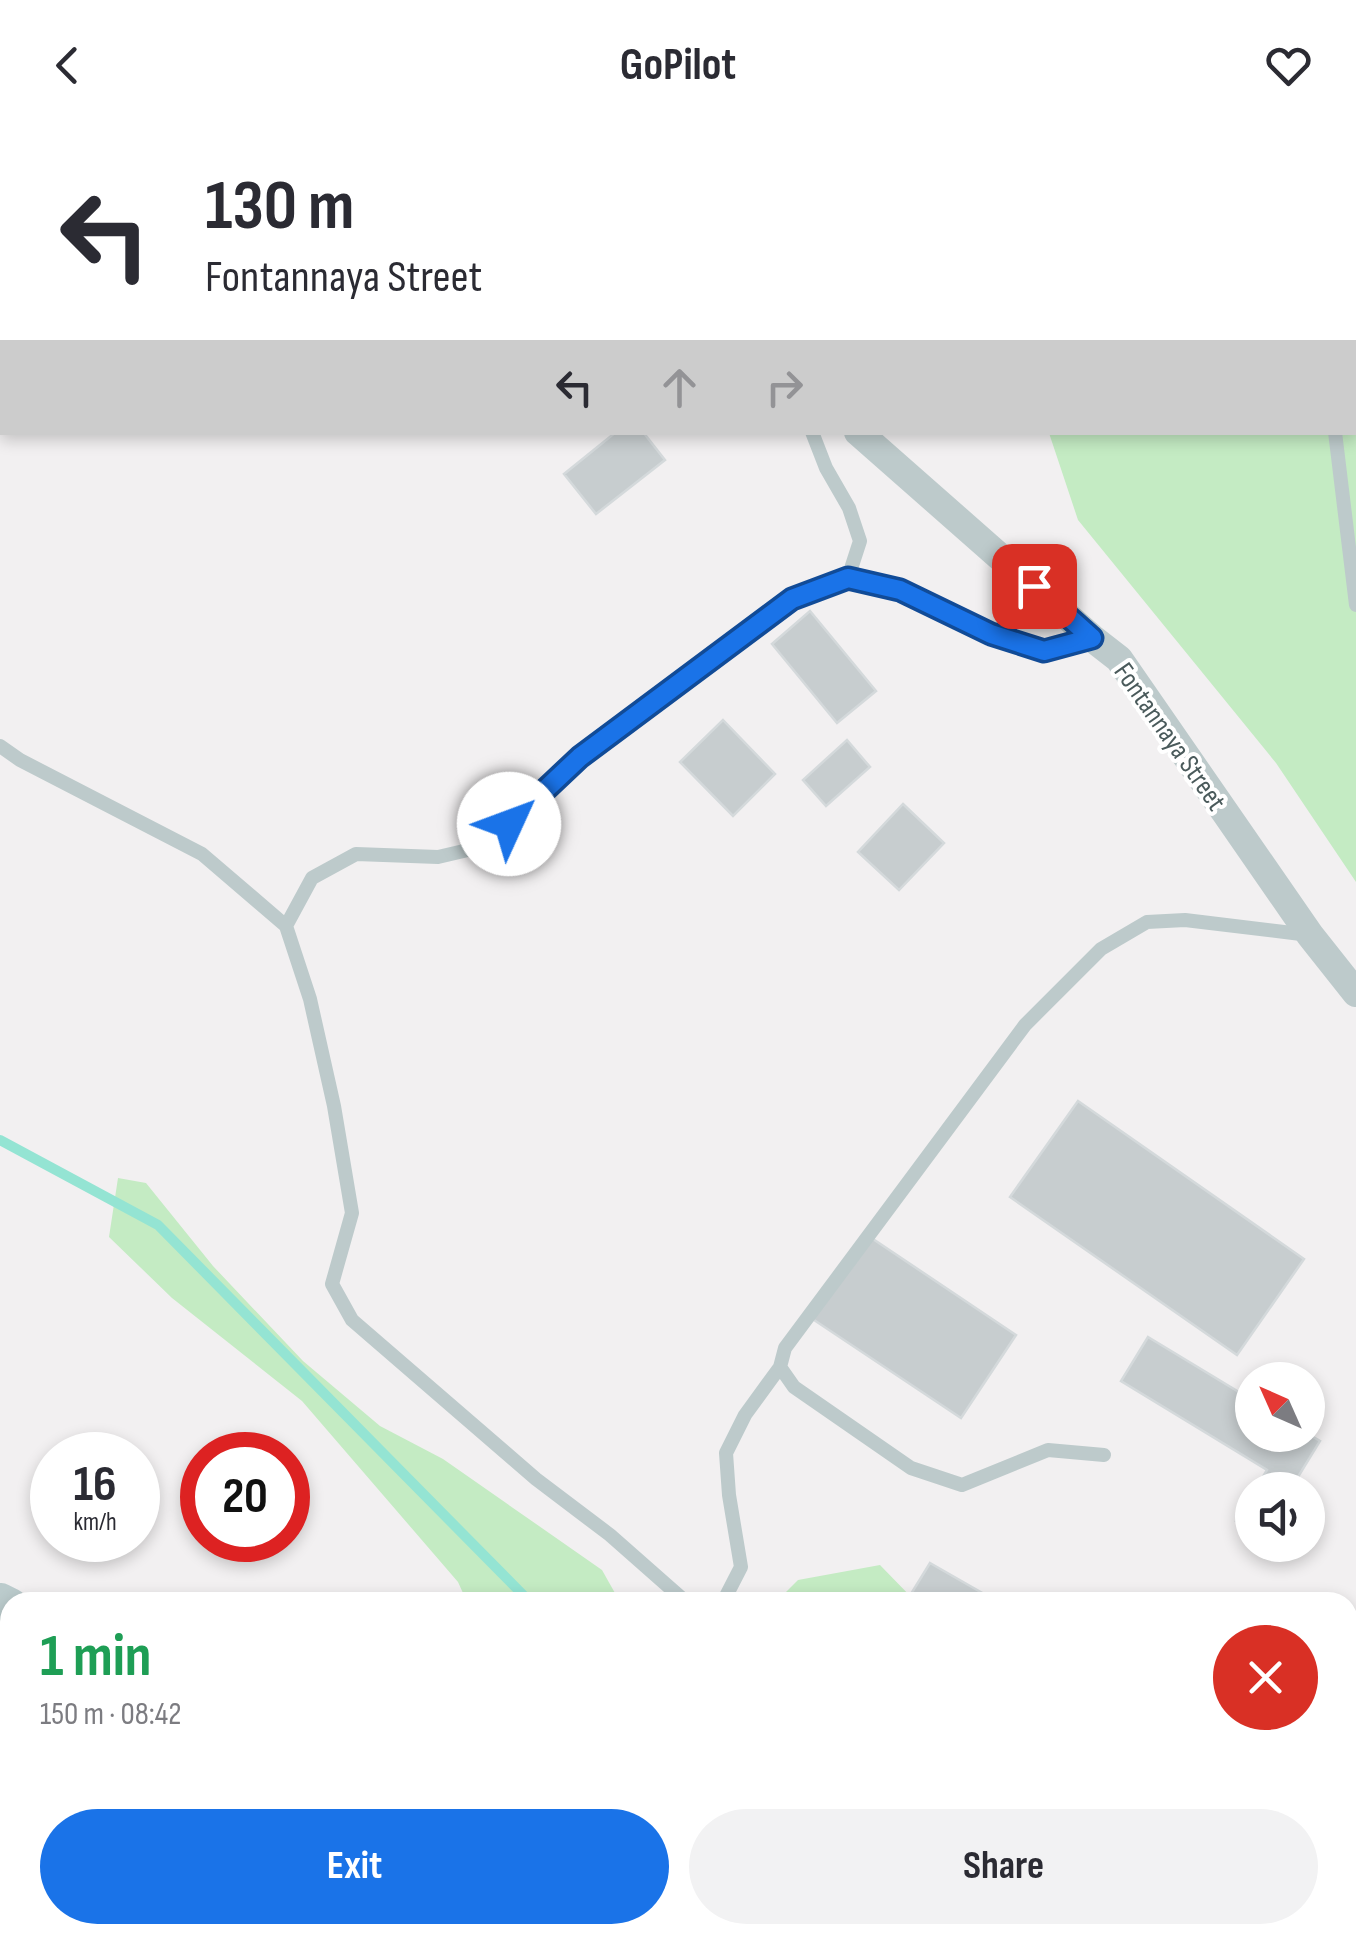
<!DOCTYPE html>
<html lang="en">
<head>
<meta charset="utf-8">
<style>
	body { margin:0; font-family:"Sofia Sans Condensed",sans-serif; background:#f2f2f3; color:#2b2b33; height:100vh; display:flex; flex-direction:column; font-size:38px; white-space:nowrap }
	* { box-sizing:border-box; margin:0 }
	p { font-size:32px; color:#7c7c81 }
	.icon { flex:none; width:55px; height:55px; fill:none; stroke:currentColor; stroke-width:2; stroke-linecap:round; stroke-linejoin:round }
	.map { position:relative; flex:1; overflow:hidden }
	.side { position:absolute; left:0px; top:1462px; width:1358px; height:352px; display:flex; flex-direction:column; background:#fff; border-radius:30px 30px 0 0; box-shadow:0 5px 15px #0003 }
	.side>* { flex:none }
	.guide { position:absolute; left:0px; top:0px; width:1358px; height:305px; box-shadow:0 5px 15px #0003; background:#fff; color:#2b2b33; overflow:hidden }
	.needle { width:65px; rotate:315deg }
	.controls { position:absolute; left:1235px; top:1232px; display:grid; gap:20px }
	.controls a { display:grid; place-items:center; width:90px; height:90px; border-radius:50%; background:#fff; box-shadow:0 5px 15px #0003; font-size:50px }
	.speed { position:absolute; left:30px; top:1302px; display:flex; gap:20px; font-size:50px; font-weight:700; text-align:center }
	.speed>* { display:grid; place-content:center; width:130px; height:130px; border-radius:50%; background:#fff; box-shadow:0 5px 15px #0003; line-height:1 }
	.speed small { font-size:25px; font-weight:400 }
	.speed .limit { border:15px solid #d22; background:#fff; color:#111 }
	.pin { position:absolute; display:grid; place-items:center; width:85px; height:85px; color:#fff; margin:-42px; border-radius:20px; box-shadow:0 5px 15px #0006 }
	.me { position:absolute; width:110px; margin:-55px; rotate:47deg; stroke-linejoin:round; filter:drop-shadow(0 0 8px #0008) }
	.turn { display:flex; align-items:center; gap:35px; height:210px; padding:0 40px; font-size:45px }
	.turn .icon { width:130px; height:130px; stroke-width:2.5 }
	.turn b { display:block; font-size:70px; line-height:85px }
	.lanes { display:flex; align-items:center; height:95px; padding:0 40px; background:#0003; justify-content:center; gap:50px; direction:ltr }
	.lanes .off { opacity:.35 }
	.round { display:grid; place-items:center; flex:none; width:105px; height:105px; border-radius:52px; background:#f2f2f3 }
	.headline { display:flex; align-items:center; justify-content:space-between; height:170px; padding:0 40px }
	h1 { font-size:60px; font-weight:700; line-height:75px; color:#1e9e55 }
	.action { display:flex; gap:20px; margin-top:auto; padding:20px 40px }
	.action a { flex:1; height:115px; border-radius:60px; background:#1a73e8; color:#fff; font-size:40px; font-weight:700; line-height:115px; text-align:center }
	.action a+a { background:#f2f2f3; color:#2b2b33 }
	header { display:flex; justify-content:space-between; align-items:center; height:130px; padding:0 40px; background:#fff; font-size:45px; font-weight:700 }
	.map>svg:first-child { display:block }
	.green { fill:#c4ebc3 }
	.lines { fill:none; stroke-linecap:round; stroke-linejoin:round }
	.stream { stroke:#94e4d3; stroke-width:10 }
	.building { fill:#c7cdcf; stroke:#d4d9db; stroke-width:2.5 }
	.path { stroke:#7ec685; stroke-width:6; stroke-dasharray:8 5; stroke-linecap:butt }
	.lane { stroke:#bdcacb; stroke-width:14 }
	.street { stroke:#bdcacb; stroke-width:28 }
	.secondary { stroke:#bbcbcc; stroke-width:38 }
	.route-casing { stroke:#114b97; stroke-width:25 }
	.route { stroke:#1a73e8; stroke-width:18 }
	.labels { text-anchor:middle; stroke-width:8; stroke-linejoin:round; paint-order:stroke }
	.street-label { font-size:28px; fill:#4a5a5b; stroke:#fff }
</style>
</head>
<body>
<header><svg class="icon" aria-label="back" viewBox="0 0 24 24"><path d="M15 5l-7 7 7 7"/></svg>GoPilot<svg class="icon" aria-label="heart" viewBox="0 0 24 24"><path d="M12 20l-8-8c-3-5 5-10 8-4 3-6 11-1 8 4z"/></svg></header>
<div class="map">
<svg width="1356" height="1814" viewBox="0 0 1356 1814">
	<rect width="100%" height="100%" fill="#f2f0f1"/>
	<path class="green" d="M 949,0 L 1356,0 L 1356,752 L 1276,633 L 1078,390 L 1049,303 L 1355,302 L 1355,2 L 950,2 Z
		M 118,1048 L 146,1053 L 213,1136 L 303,1231 L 380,1296 L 443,1329 L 602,1440 L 620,1472 L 467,1472 L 458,1452 L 302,1271 L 172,1168 L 109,1107 Z
		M 880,1435 L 916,1472 L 776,1472 L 798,1450 Z
		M 1348,1636 L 1356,1638 L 1356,1797 L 1348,1795 Z
		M 426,1805 L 552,1805 L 549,1807 L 551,1814 L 532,1814 L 509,1808 L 490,1814 L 429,1814 Z"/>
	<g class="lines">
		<path class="stream" d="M 0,1010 L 158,1095 L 530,1472"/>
	</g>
	<path class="building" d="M 616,302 L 643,302 L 665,330 L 596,384 L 564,344 Z
		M 810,481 L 876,561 L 837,593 L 772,514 Z
		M 723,590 L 775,644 L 733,686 L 680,632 Z
		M 847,610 L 870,637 L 826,676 L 803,650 Z
		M 903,674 L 944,713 L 899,760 L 858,722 Z
		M 1078,971 L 1304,1129 L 1237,1225 L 1010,1067 Z
		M 867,1105 L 1016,1205 L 961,1288 L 811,1188 Z
		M 1148,1207 L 1252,1270 L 1252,1305 L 1308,1304 L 1320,1311 L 1290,1360 L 1255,1360 L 1267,1340 L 1121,1251 Z
		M 1252,1364 L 1252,1401 L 1236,1391 Z
		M 930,1433 L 998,1472 L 906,1472 Z"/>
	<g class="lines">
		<path class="path" d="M 0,1603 L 10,1587"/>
		<path class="lane" d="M 1314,0 L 1315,2
			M 812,302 L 826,338 L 849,378 L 860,411 L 848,448
			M 1335,302 L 1356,475
			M 0,616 L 20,630 L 202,724 L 286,796 L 310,869 L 334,976 L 352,1083 L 332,1154 L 352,1190 L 536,1349 L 610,1405 L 686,1472
			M 286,796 L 312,748 L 356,724 L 438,727 L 485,716 L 580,627 L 707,531 L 792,469 L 848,448 L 900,460 L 991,504 L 1044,521 L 1091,508
			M 1104,1325 L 1048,1320 L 962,1355 L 911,1338 L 794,1257 L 780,1237 L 785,1218 L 1025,895 L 1101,819 L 1147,792 L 1185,790 L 1309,805
			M 723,1472 L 741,1437 L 729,1365 L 726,1323 L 745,1285 L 780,1237"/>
		<path class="street" d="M 567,0 L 569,2
			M 858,302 L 1092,508 L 1119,529 L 1310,805 L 1356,863
			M 399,1814 L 399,1805"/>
		<path class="secondary" d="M 0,1472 L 10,1477
			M 1137,1805 L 1197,1814"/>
	</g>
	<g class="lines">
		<defs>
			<path id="route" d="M 509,694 L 580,627 L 792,469 L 848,448 L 900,460 L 991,504 L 1044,521 L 1092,508 L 1034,456"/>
		</defs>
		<use href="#route" class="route-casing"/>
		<use href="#route" class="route"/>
	</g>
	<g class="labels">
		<g class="street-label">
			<text transform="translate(1171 606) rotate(55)" y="10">Fontannaya Street</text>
		</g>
	</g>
</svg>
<div class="controls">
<a><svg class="needle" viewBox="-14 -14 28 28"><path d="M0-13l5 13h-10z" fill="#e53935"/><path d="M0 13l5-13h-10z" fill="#7c7c81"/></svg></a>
<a><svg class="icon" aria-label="sound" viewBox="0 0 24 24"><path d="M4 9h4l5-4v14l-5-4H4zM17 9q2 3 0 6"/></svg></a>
</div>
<div class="speed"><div>16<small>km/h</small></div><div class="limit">20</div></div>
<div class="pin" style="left:1034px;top:456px;background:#d93025"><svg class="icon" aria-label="arrive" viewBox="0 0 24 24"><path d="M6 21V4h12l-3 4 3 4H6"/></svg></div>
<svg class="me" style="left:509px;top:694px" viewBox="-20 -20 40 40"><circle r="19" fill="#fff"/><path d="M0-13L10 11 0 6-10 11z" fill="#1a73e8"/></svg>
<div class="guide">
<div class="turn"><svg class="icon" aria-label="left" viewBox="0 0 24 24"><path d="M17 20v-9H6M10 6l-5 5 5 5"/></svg><div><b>130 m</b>Fontannaya Street</div></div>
<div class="lanes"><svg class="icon" aria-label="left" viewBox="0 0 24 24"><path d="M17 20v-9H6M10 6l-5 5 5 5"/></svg><svg class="icon off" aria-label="ahead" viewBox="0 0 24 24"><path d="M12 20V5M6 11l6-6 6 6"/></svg><svg class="icon off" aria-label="right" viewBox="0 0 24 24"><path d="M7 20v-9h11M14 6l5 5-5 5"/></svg></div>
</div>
<section class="side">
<div class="headline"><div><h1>1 min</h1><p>150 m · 08:42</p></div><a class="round" style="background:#d93025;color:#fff"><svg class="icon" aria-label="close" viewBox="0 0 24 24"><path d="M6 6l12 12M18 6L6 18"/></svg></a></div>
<div class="action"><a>Exit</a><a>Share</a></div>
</section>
</div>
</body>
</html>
